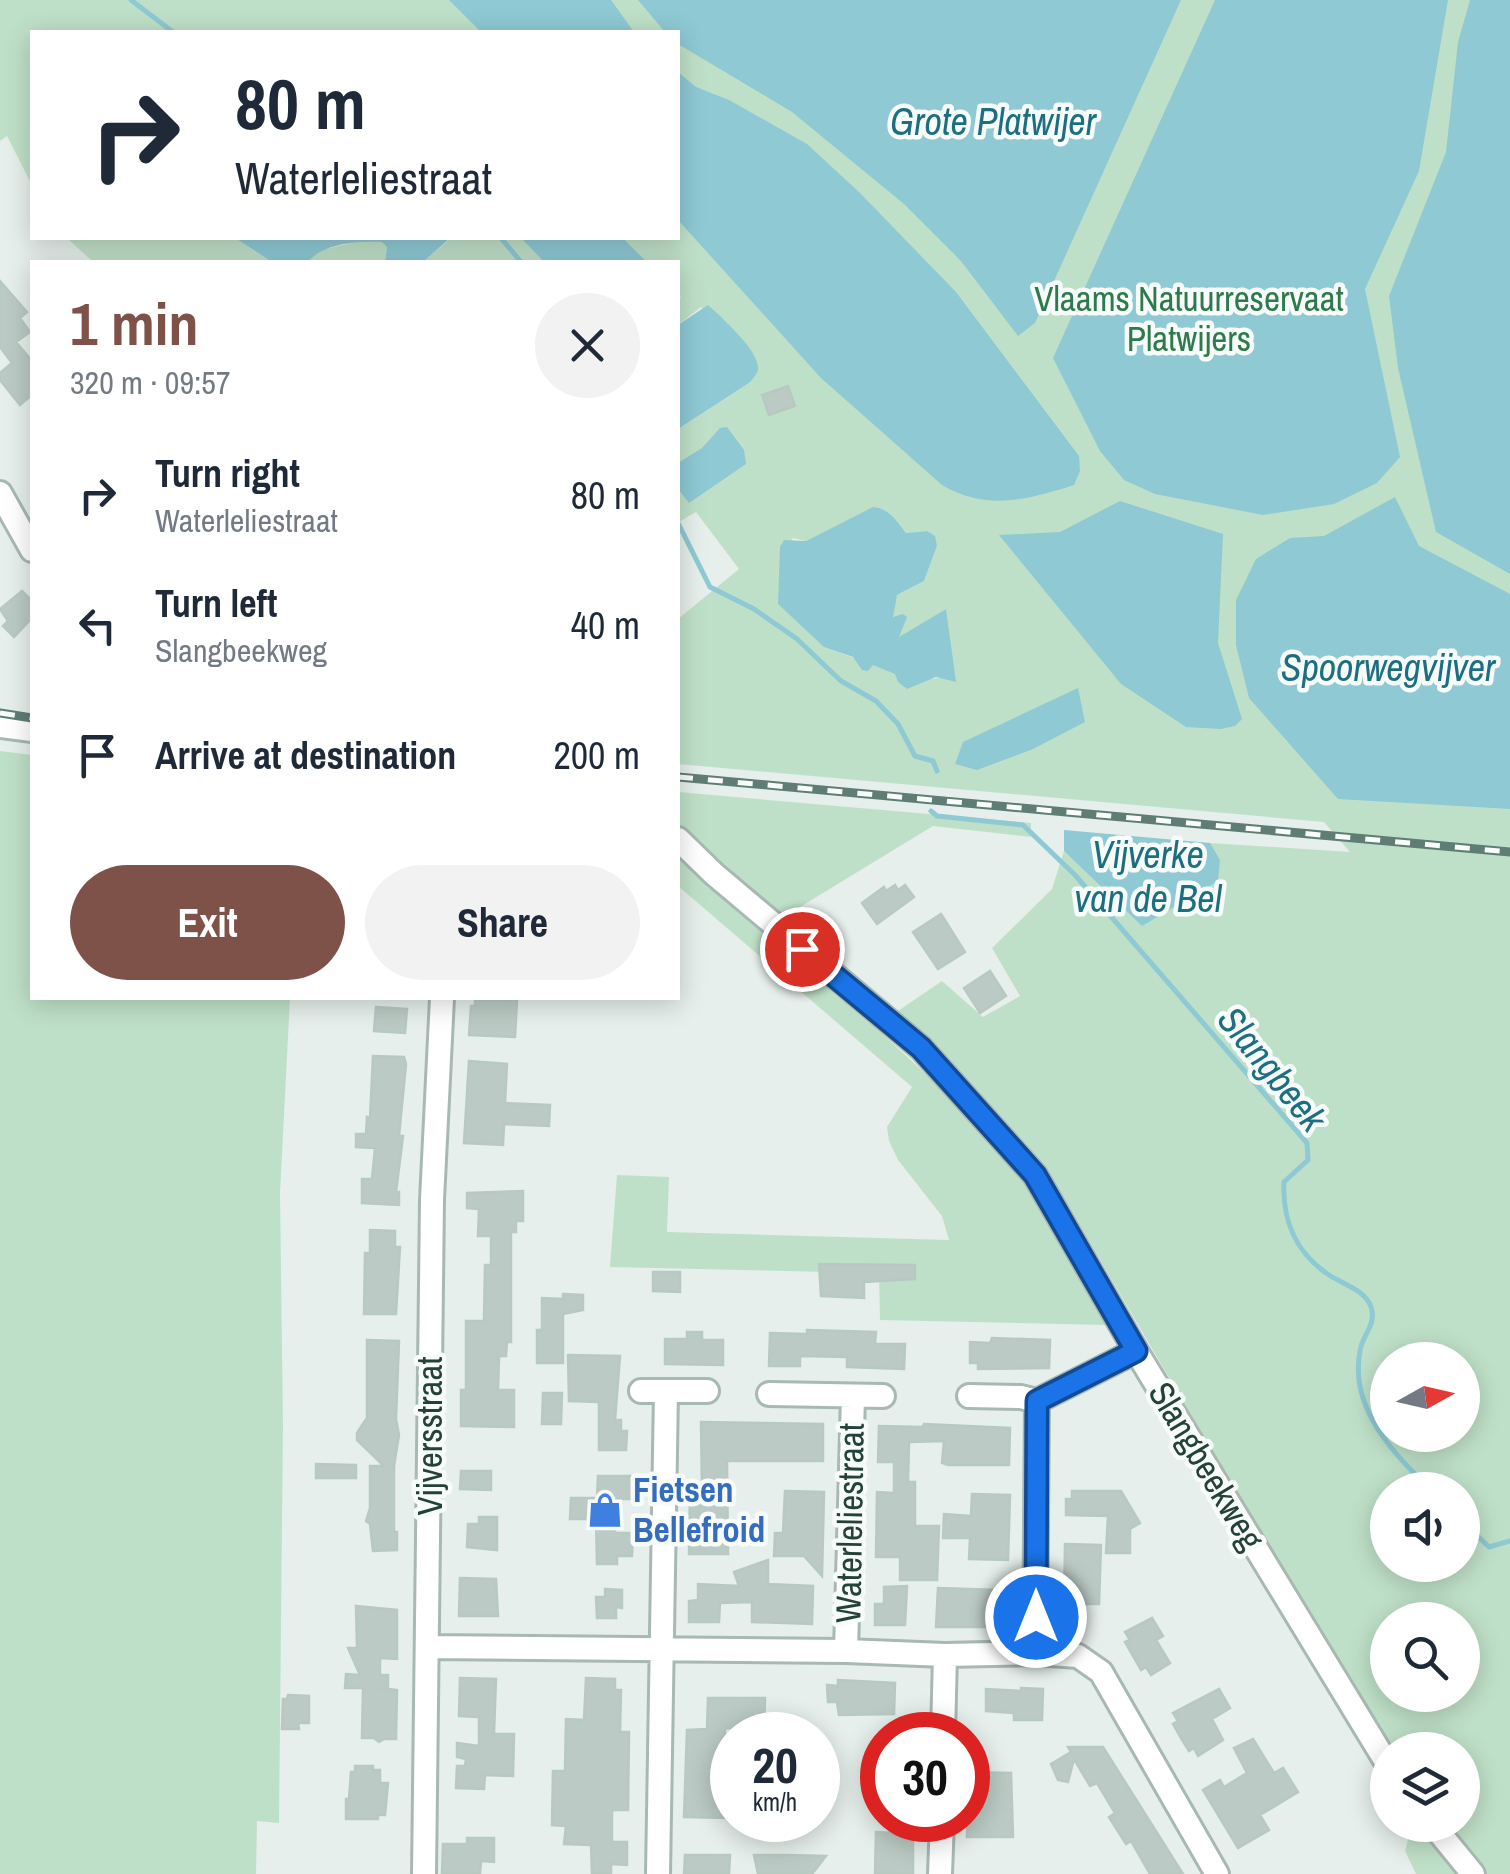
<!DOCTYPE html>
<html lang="en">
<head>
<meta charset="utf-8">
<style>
	body { margin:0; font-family:"Archivo Narrow",sans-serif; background:#f2f2f3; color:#1f2937; height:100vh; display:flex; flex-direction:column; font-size:38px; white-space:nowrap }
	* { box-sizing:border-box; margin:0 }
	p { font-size:32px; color:#747a83 }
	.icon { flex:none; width:55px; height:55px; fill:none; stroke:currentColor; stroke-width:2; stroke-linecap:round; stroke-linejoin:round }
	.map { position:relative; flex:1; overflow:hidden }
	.side { position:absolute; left:30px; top:260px; width:650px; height:740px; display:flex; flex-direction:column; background:#fff; border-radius:0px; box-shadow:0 5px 25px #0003 }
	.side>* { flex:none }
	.banner { position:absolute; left:30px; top:30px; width:650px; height:210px; border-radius:0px; box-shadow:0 5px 25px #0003; background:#fff; color:#1f2937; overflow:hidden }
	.needle { width:65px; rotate:82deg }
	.controls { position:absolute; left:1370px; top:1342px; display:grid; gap:20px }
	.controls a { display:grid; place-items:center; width:110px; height:110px; border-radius:50%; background:#fff; box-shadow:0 5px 25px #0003; font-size:50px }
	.speed { position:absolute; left:710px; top:1712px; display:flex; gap:20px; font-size:50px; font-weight:700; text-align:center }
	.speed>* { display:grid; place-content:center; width:130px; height:130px; border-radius:50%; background:#fff; box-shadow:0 5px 25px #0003; line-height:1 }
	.speed small { font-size:25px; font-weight:400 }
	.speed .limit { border:15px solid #d22; background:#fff; color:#111 }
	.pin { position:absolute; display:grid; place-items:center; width:85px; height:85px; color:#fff; margin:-42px; border:5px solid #fff; border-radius:50%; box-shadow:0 2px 10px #0007 }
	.me { position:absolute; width:110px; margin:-55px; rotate:0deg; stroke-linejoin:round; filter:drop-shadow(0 0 8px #0008) }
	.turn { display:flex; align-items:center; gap:35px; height:210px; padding:0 40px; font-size:45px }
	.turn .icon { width:130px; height:130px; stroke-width:2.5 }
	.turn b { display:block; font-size:70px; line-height:85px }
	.round { display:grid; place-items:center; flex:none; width:105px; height:105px; border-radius:52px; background:#f2f2f3 }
	.summary { display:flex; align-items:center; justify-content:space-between; height:170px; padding:0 40px }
	h1 { font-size:60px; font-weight:800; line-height:75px; color:#7f5249 }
	.action { display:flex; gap:20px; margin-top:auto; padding:20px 40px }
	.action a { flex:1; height:115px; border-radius:60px; background:#7f5249; color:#fff; font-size:40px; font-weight:800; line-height:115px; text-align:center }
	.action a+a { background:#f2f2f3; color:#1f2937 }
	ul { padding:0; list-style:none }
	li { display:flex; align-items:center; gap:30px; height:130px; padding:0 40px }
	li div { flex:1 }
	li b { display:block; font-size:38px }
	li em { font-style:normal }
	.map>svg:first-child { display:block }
	.green { fill:#bfe0c8; fill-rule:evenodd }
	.water { fill:#8ec9d4 }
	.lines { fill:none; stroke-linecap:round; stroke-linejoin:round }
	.stream { stroke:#8ec9d4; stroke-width:5 }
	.building { fill:#bbcac4; stroke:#b8c9c2; stroke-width:2.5 }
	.minor-casing { stroke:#a8b8b2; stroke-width:28 }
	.minor { stroke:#fff; stroke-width:22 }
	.rail-casing { stroke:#5f7d75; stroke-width:9 }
	.rail { stroke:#f7fbf9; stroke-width:5; stroke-dasharray:15; stroke-linecap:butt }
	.route-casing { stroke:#114b97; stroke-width:25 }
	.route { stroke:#1a73e8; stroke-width:18 }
	.labels { text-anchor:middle; stroke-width:9; stroke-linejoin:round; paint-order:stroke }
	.park-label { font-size:35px; fill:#2d7a4b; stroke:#f7fbf9 }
	.street-label { font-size:35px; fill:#24423a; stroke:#f7fbf9 }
	.shop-label { font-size:35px; font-weight:bold; fill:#366cbe; stroke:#f7fbf9; text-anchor:start }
	.water-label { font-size:38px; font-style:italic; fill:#1c6f80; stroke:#f7fbf9 }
</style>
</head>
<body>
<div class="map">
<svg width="1510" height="1874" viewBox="0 0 1510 1874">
	<rect width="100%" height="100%" fill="#e6efeb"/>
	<path class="green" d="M 0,0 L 1510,0 L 1510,1874 L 1482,1874 L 1444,1825 L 1462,1825 L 1462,1750 L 1392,1750 L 1260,1533 L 1047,1169 L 895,1013 L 942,981 L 983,1017 L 1020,996 L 992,948 L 1052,889 L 1064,851 L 1142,925 L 1217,881 L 1210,843 L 1350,852 L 1324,822 L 678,764 L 678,619 L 739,569 L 696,512 L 679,522 L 678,429 L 749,383 L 701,307 L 678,325 L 678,304 L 681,297 L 678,294 L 678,262 L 647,262 L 623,238 L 678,238 L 678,32 L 32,32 L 32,185 L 7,136 L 0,141 ZM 874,507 C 888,507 898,522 906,533 L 927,531 L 937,546 L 924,581 L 897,595 L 892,611 L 899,638 L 946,609 L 945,678 C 934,676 925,683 914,680 C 901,677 889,668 877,665 C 858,661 843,653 824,647 L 792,538 L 806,541 ZM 1388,1360 L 1462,1360 L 1462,1435 L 1388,1435 ZM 1388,1490 L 1462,1490 L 1462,1565 L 1388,1565 ZM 1388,1620 L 1462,1620 L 1462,1695 L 1388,1695 Z
		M 67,238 L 235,238 L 272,262 L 93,262 Z
		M 451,238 L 521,238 L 544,262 L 423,262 Z
		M 361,241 L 382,241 L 387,247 L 385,262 L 308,262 L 317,251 Z
		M 0,751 L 32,755 L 32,998 L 290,998 L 280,1193 L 283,1425 L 279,1823 L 257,1821 L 256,1874 L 0,1874 Z
		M 678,792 L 1031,823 L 1031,837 L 933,826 L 800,907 L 786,921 L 678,826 Z
		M 678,845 L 956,1102 L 1024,1180 L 1108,1325 L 880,1320 L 879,1273 L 610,1267 L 617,1175 L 669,1177 L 667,1232 L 949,1240 L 942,1216 L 898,1160 L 889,1141 L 887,1127 L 912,1087 L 678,886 Z
		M 1412,1825 L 1415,1825 L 1460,1874 L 1416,1874 L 1405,1851 Z"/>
	<path class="water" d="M 449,0 L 611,0 L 634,32 L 481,32 Z
		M 638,0 L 1181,0 L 1035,323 L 1018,336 L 961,261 L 904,204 L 792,112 L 678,44 L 678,32 L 665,32 Z
		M 1215,0 L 1448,0 L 1419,171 L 1365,289 L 1400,457 L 1377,483 L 1334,504 L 1289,511 L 1263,515 L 1155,494 L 1124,480 L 1100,451 L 1053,358 Z
		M 1470,0 L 1510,0 L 1510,574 L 1436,532 L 1398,368 L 1389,296 L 1446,152 L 1458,42 Z
		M 678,72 L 696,87 L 729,100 L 807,144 L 859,192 L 956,292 L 1079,456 L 1080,471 L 1074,485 C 1027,500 986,511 942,485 L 821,378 L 678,220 Z
		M 235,238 L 450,238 L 423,262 L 385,262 L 387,247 L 382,242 C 358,241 323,243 308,262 L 272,262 Z
		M 521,238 L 623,238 L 647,262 L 544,262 Z
		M 708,305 C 721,317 761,352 758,370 C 757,374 752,380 749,383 L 678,429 L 678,325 Z
		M 727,427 L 744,450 L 746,464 L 689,503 L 678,489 L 678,463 L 702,448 L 720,428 Z
		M 1395,497 L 1419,546 L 1510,594 L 1510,809 L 1338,799 L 1249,698 L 1236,645 L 1236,600 L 1256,559 L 1290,538 L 1324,536 Z
		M 1120,501 L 1223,534 L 1218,643 L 1242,719 L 1235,726 L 1221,729 L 1186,727 L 1121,684 L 999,535 L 1060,532 Z
		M 873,507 C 888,507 898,522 906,533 L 927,531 L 935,536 L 937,546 L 924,581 L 897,595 L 893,617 L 903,614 L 907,617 L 899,637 L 946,609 L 956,682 L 936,677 L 907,689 L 898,682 L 895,674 L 873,665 L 868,671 L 862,670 L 853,657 L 824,647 L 778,604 L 780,547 L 784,540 L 806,541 Z
		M 1078,688 L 1085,722 L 1033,749 L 977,770 L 955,764 L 963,742 Z
		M 1064,830 L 1210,843 L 1220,860 L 1218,881 L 1142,926 L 1064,851 Z"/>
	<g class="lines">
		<path class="stream" d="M 131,0 L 173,32
			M 501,238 L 521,262
			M 678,523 L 710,587 L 754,609 L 797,639 L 841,681 L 876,701 L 898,724 L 915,756 L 933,761 L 937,771
			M 931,811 L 937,816 L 1023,825 L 1075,875 L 1307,1143 L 1308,1160 L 1284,1182 C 1282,1220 1296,1253 1329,1275 C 1343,1284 1365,1290 1371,1307 C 1377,1325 1362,1335 1360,1351 C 1349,1408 1393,1453 1431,1490
			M 1462,1521 L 1489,1547 L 1510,1541"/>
	</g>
	<path class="building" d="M 0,281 L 27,312 L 20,318 L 30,332 L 16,342 L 32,361 L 32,395 L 20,405 L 0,380 L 0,373 L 12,363 L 0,347 Z
		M 788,386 L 795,406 L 769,415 L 762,395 Z
		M 22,591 L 32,601 L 32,618 L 14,637 L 3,626 L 8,621 L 0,609 Z
		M 895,885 L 898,890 L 905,885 L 914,897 L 877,924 L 862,903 L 884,887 L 886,891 Z
		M 941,914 L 965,952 L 938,969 L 913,932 Z
		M 990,971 L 1006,996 L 980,1013 L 964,988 Z
		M 475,999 L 517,1001 L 515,1037 L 469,1035 L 471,1006 L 475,1006 Z
		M 376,1007 L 407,1009 L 405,1033 L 374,1031 Z
		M 373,1056 L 404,1057 L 406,1064 L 399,1136 L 403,1136 L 396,1192 L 399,1192 L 399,1205 L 362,1203 L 362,1179 L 372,1179 L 375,1148 L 356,1147 L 356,1134 L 366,1134 L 367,1117 L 370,1118 Z
		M 469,1061 L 507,1064 L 505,1103 L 550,1105 L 549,1126 L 504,1124 L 503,1145 L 464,1143 Z
		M 523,1191 L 523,1221 L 516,1221 L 516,1232 L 511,1232 L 511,1342 L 507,1342 L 506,1356 L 499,1356 L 498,1390 L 514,1390 L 514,1427 L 461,1426 L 461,1390 L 466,1390 L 466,1321 L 484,1321 L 485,1265 L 491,1265 L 491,1236 L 478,1236 L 479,1209 L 467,1208 L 467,1193 Z
		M 370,1230 L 395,1231 L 395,1247 L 400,1247 L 396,1314 L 364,1314 L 365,1253 L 370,1253 Z
		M 819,1264 L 915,1265 L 915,1279 L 864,1282 L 864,1298 L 821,1296 Z
		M 653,1272 L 680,1272 L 680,1292 L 653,1291 Z
		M 563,1294 L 583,1295 L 583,1310 L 563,1314 L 563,1363 L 537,1363 L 537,1330 L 542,1330 L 542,1298 L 563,1299 Z
		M 807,1330 L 876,1332 L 875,1344 L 905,1344 L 904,1369 L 847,1367 L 847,1357 L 800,1356 L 800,1366 L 769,1366 L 770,1333 L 807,1334 Z
		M 687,1332 L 702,1332 L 702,1340 L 723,1340 L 723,1365 L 665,1364 L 665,1339 L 687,1339 Z
		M 992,1338 L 1050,1340 L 1049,1368 L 978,1369 L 978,1363 L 970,1363 L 970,1342 L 990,1343 Z
		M 367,1340 L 399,1341 L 396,1419 L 399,1435 L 394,1466 L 394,1532 L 397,1532 L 397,1550 L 373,1551 L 370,1524 L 366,1521 L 370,1508 L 370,1466 L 384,1466 L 357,1440 L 357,1433 L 367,1418 Z
		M 568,1355 L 620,1356 L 615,1420 L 621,1420 L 621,1431 L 627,1431 L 626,1450 L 599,1450 L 599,1402 L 569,1401 Z
		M 543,1393 L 562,1393 L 561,1424 L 542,1424 Z
		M 701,1422 L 823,1424 L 823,1461 L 727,1461 L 728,1554 L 689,1554 L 690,1489 L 702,1489 Z
		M 924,1424 L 1010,1428 L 1009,1465 L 948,1465 L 942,1463 L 944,1441 L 909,1442 L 908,1482 L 915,1482 L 915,1526 L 939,1526 L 937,1580 L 900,1580 L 900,1557 L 876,1557 L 877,1492 L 894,1493 L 894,1462 L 878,1462 L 879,1426 L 923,1427 Z
		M 316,1464 L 356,1465 L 356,1478 L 316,1478 Z
		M 461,1471 L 491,1471 L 491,1490 L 460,1489 Z
		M 598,1476 L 633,1476 L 633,1499 L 617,1499 L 615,1507 L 615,1533 L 633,1533 L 632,1556 L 617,1556 L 617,1564 L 597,1564 L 596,1519 L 570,1519 L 571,1498 L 597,1498 Z
		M 785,1491 L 824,1492 L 822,1576 L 804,1556 L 774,1556 L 775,1533 L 783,1533 Z
		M 1072,1491 L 1121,1491 L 1140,1523 L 1130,1529 L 1130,1553 L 1106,1553 L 1108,1516 L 1066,1515 L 1066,1499 L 1072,1499 Z
		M 972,1494 L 1010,1495 L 1008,1560 L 969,1559 L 970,1538 L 943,1538 L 944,1514 L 971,1516 Z
		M 479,1517 L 497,1517 L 497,1550 L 467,1547 L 468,1524 L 479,1524 Z
		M 1065,1544 L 1101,1545 L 1099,1604 L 1064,1604 Z
		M 768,1560 L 768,1584 L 813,1586 L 812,1624 L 752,1622 L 752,1602 L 720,1603 L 719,1622 L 689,1622 L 689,1601 L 698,1600 L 698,1584 L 739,1586 L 734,1572 Z
		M 460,1578 L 496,1579 L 498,1616 L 459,1616 Z
		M 907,1586 L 905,1625 L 875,1625 L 875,1604 L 884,1604 L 884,1587 Z
		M 938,1588 L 999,1590 L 998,1627 L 936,1627 Z
		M 605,1589 L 622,1590 L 622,1608 L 616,1607 L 616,1618 L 597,1618 L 596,1597 L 605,1597 Z
		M 356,1606 L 397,1610 L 397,1659 L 380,1658 L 380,1675 L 388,1675 L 388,1688 L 380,1688 L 397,1690 L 396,1739 L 384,1739 L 379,1742 L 374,1738 L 362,1738 L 363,1688 L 345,1688 L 346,1674 L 360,1675 L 348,1648 L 357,1648 Z
		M 1152,1618 L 1163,1636 L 1156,1640 L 1170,1663 L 1151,1675 L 1146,1667 L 1141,1670 L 1125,1642 L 1130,1640 L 1125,1632 Z
		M 460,1678 L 496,1679 L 494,1734 L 514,1734 L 513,1776 L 485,1775 L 484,1789 L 456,1788 L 457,1766 L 465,1766 L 466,1759 L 457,1757 L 457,1743 L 479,1746 L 479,1717 L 459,1716 Z
		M 586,1678 L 615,1679 L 615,1690 L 621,1690 L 620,1732 L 629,1732 L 628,1810 L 612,1810 L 612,1842 L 627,1842 L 627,1865 L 611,1864 L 611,1873 L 592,1873 L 591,1845 L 564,1844 L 566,1826 L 552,1825 L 553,1771 L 565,1771 L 566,1719 L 584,1720 Z
		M 838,1680 L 895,1683 L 894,1714 L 839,1715 L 837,1702 L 828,1702 L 827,1685 L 838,1686 Z
		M 1021,1688 L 1043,1689 L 1042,1720 L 1014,1720 L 1014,1713 L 986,1711 L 986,1689 L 1021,1691 Z
		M 1219,1689 L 1230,1708 L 1212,1719 L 1223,1740 L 1198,1756 L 1194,1748 L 1189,1751 L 1181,1738 L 1173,1724 L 1178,1721 L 1173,1713 Z
		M 288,1695 L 309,1696 L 309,1723 L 298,1723 L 299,1729 L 282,1729 L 283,1699 L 287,1699 Z
		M 708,1698 L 765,1698 L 764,1729 L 725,1728 L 724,1770 L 731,1770 L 730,1818 L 684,1817 L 687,1730 L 707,1729 Z
		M 1253,1739 L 1274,1773 L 1283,1768 L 1298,1792 L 1260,1815 L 1269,1830 L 1238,1848 L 1203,1790 L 1220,1780 L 1224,1787 L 1247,1773 L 1234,1748 Z
		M 1068,1747 L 1103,1747 L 1183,1874 L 1150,1874 L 1131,1841 L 1126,1844 L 1109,1817 L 1115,1813 L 1097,1783 L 1090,1786 L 1074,1759 L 1068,1782 L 1058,1780 L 1051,1764 L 1071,1752 Z
		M 355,1766 L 373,1766 L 373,1770 L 380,1770 L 380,1783 L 388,1783 L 385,1815 L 378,1815 L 378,1819 L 346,1819 L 346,1799 L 349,1799 L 351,1772 L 355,1772 Z
		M 968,1772 L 1011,1773 L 1013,1837 L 967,1837 Z
		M 876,1832 L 913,1834 L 913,1874 L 875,1874 Z
		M 467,1838 L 494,1838 L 494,1862 L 481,1861 L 480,1874 L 442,1874 L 443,1844 L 467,1844 Z
		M 685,1855 L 730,1855 L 729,1874 L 684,1874 Z
		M 754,1855 L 787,1855 L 826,1856 L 812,1874 L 758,1874 Z"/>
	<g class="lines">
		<defs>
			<path id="minor" d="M 0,493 L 32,550
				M 0,726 L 32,730
				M 678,839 L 714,874 L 921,1048 L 1035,1175 L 1136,1351 L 1388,1765
				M 641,1391 L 707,1391
				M 769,1394 L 883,1396
				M 969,1396 L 1021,1397 L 1037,1401 L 1136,1351
				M 428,1647 L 846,1651 L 945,1655 L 1035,1653 L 1078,1656 L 1101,1672 L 1217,1874
				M 846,1651 L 853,1396
				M 1035,1653 L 1037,1401
				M 943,1735 L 945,1655
				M 1433,1825 L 1473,1874
				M 424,1874 L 432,1200 L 442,998
				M 658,1874 L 666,1391
				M 940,1874 L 942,1820"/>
		</defs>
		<use href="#minor" class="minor-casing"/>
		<use href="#minor" class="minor"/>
		<defs>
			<path id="rail" d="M 0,713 L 32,718
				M 678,777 L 1510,852"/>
		</defs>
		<use href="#rail" class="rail-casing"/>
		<use href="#rail" class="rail"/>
	</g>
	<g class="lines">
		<defs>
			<path id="route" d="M 802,949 L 921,1048 L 1035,1175 L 1136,1351 L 1037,1401 L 1036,1617"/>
		</defs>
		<use href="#route" class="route-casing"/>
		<use href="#route" class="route"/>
	</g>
	<defs>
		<symbol id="shop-bare" viewBox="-9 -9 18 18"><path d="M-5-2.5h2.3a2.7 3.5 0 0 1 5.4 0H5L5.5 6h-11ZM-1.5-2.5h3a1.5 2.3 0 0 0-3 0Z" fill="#3f7fe0" stroke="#f7fbf9" stroke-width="2.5" paint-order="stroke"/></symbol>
	</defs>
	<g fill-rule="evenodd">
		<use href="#shop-bare" x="580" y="1485" width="50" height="50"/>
	</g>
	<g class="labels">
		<g class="park-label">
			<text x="1189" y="311">Vlaams Natuurreservaat<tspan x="1189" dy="40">Platwijers</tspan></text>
		</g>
		<g class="street-label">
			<text transform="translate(430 1436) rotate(-90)" y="12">Vijversstraat</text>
			<text transform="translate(1206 1466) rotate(59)" y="12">Slangbeekweg</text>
			<text transform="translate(850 1523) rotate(-89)" y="12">Waterleliestraat</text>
		</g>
		<g class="shop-label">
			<text x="633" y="1502">Fietsen<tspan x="633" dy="40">Bellefroid</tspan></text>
		</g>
		<g class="water-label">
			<text x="993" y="135">Grote Platwijer</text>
			<text x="1388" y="681">Spoorwegvijver</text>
			<text x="1148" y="868">Vijverke<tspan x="1148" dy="44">van de Bel</tspan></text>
			<text transform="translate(1272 1069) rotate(51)" y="13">Slangbeek</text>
		</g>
	</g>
</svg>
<div class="controls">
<a><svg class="needle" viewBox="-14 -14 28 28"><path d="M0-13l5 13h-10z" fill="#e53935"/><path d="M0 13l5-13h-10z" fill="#747a83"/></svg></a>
<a><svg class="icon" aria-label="sound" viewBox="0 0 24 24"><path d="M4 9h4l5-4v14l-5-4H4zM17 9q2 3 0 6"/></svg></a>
<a><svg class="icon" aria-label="search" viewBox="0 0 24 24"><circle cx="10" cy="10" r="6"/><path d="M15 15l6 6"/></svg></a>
<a><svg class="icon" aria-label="layers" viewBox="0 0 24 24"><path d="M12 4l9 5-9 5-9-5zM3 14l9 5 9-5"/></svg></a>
</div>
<div class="speed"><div>20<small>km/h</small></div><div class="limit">30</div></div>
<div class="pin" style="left:802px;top:949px;background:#d93025"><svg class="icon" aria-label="arrive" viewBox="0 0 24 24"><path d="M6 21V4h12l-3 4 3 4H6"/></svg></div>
<svg class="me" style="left:1036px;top:1617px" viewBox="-20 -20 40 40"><circle r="17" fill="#1a73e8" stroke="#fff" stroke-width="3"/><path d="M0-11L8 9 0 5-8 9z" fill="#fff"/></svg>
<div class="banner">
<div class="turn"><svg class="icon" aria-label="right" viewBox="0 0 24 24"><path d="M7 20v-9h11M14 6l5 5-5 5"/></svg><div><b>80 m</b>Waterleliestraat</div></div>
</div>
<section class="side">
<div class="summary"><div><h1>1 min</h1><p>320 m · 09:57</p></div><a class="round"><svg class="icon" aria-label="close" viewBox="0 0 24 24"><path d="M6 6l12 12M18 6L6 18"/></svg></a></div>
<ul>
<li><svg class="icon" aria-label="right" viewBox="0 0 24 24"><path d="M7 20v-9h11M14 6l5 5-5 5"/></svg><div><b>Turn right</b><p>Waterleliestraat</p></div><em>80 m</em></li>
<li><svg class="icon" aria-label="left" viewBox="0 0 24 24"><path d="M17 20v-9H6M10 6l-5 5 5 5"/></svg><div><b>Turn left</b><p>Slangbeekweg</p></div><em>40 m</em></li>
<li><svg class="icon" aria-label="arrive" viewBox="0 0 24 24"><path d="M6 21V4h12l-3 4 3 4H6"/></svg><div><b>Arrive at destination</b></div><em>200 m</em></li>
</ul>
<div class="action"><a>Exit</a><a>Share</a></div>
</section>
</div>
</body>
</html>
